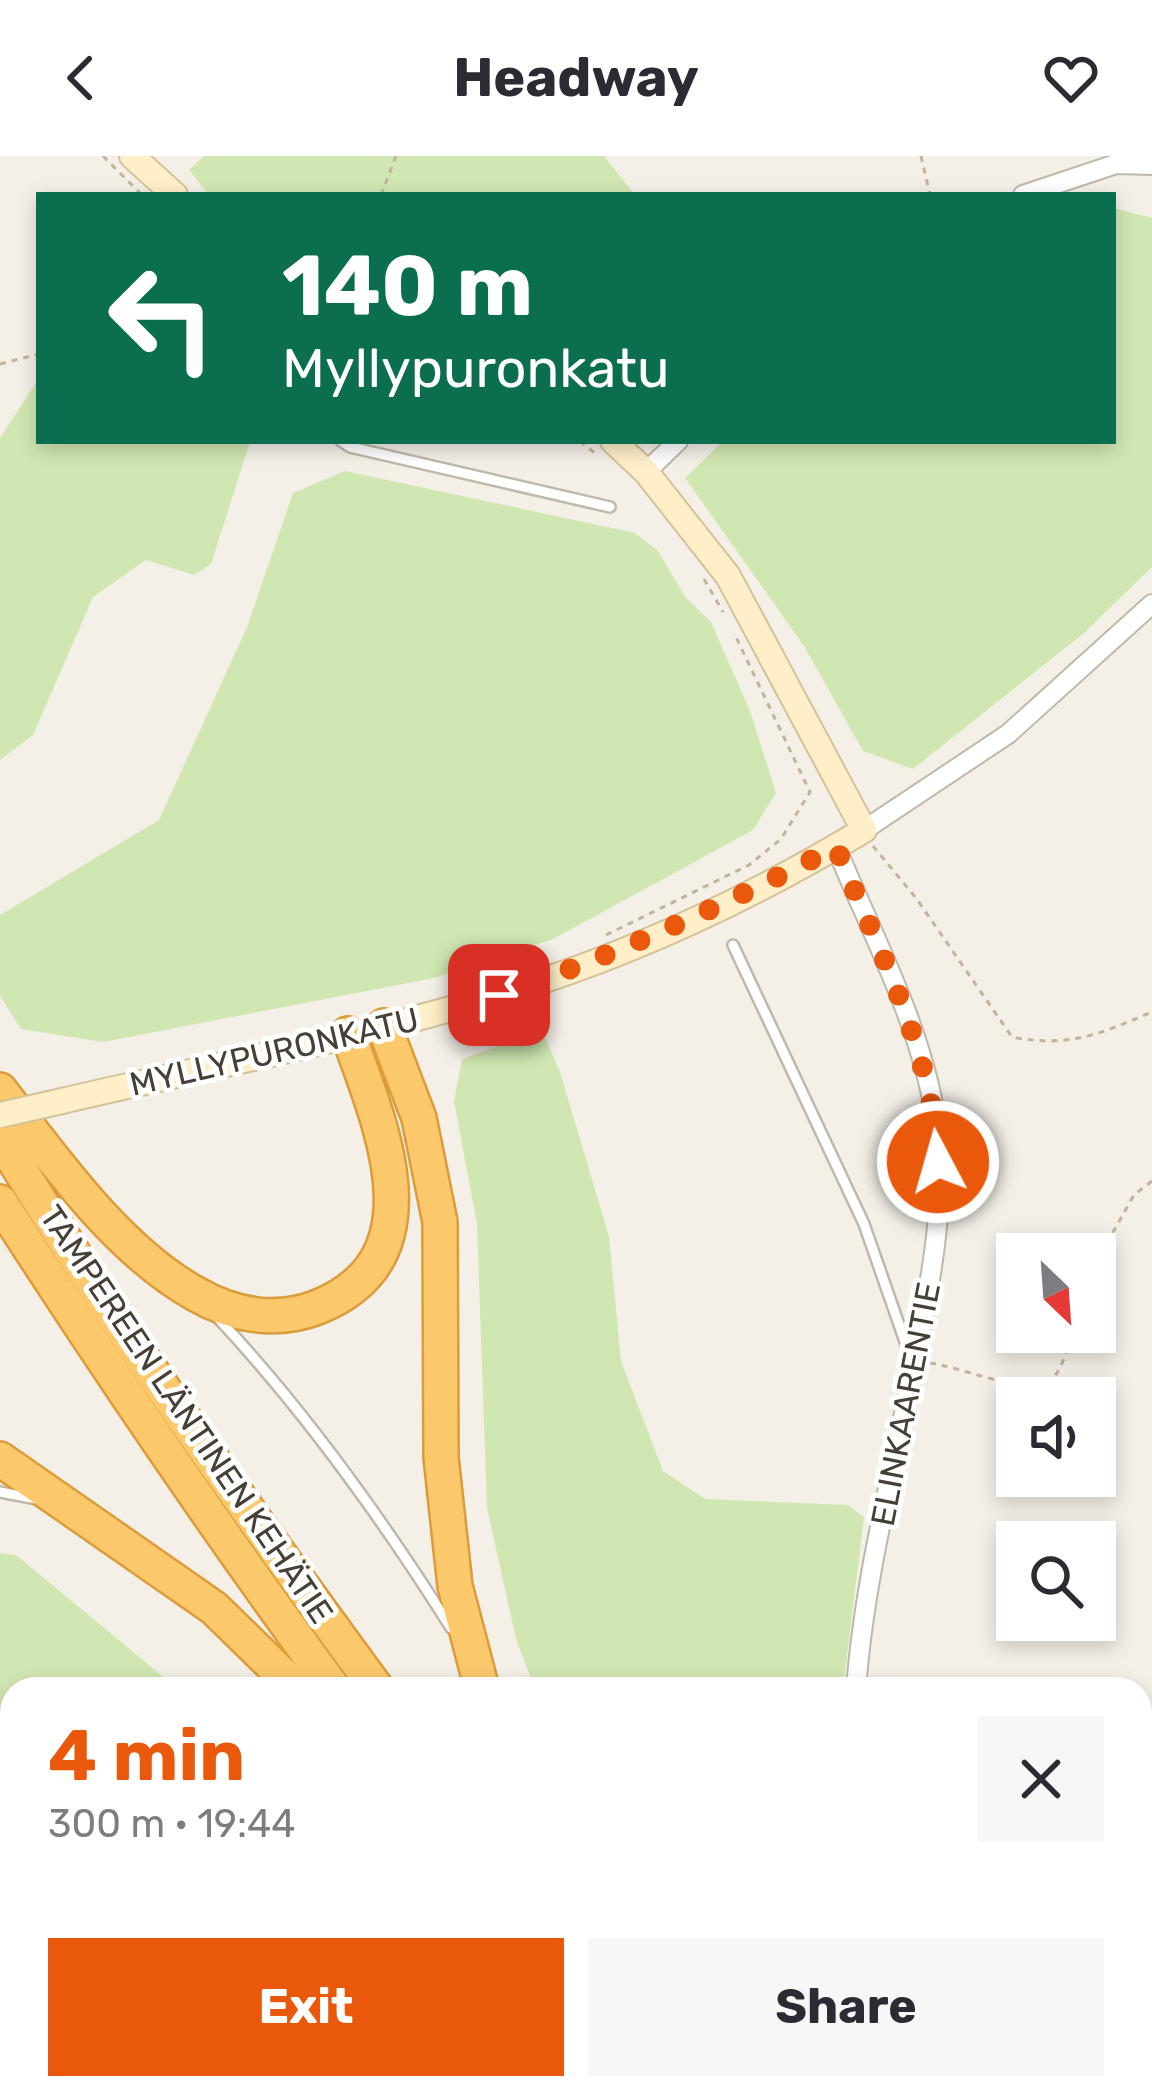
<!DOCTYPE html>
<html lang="en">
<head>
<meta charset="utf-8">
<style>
	body { margin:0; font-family:Rubik,sans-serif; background:#f7f7f7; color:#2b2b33; height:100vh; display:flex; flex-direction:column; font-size:45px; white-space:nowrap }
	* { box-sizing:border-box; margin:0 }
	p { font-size:39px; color:#7c7c81 }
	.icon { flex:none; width:66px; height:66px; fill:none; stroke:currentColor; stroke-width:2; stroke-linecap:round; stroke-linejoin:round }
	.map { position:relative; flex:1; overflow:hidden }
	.side { position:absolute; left:0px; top:1521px; width:1152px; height:423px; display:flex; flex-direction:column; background:#fff; border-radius:36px 36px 0 0; box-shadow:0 6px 18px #0003 }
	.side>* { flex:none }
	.banner { position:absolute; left:36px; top:36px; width:1080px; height:252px; border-radius:0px; box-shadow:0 6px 18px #0003; background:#0b6e4f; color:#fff; overflow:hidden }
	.needle { width:78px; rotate:155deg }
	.buttons { position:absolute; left:996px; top:1077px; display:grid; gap:24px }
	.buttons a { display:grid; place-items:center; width:120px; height:120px; border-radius:0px; background:#fff; box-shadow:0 6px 18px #0003; font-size:60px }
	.pin { position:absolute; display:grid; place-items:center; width:102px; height:102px; color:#fff; margin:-51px; border-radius:24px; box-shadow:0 6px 18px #0006 }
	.me { position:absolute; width:132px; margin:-66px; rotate:354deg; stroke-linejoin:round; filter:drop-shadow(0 0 9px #0008) }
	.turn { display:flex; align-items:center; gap:42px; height:252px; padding:0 48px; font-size:54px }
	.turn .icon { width:156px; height:156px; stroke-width:2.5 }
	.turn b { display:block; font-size:84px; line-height:102px }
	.round { display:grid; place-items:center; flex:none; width:126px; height:126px; border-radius:0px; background:#f7f7f7 }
	.overview { display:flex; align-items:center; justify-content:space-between; height:204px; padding:0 48px }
	h1 { font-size:72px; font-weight:700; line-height:90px; color:#ea580c }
	.button { display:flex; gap:24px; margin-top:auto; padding:24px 48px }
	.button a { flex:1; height:138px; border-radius:0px; background:#ea580c; color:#fff; font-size:48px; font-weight:700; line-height:138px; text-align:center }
	.button a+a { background:#f7f7f7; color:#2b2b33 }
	header { display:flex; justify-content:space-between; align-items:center; height:156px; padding:0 48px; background:#fff; font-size:54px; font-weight:700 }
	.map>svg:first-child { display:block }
	.green { fill:#d1e7b2 }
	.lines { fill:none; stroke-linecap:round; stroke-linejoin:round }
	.lane-casing { stroke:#bfb8ab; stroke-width:14 }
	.street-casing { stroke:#bfb8ab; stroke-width:22 }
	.secondary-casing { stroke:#d3c299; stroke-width:28 }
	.highway-casing { stroke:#db9c3b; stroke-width:38 }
	.path { stroke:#c1b39c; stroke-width:3; stroke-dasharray:6 6; stroke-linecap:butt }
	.lane { stroke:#fff; stroke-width:9 }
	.street { stroke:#fff; stroke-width:18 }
	.secondary { stroke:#feefc9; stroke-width:24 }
	.highway { stroke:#fbc86c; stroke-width:33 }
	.secondary-bridge-casing { stroke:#d3c299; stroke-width:28; stroke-linecap:butt }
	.secondary-bridge { stroke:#feefc9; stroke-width:24 }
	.route { stroke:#ea580c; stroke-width:21; stroke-dasharray:0 37.8 }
	.labels { text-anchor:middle; stroke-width:10; stroke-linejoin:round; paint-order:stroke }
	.street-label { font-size:33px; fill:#474037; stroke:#fff }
</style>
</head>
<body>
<header><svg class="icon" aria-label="back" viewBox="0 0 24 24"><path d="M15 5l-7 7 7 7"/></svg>Headway<svg class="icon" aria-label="heart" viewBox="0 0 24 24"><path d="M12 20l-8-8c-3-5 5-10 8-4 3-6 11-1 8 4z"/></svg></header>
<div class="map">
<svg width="1152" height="1943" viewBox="0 0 1152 1943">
	<rect width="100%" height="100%" fill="#f4f0e8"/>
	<path class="green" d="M 204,0 L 604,0 L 635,39 L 209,39 L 189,14 Z
		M 1113,52 L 1152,62 L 1152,411 L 1084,477 L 913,613 L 863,595 L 804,490 L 685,322 L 723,285 L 1113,285 Z
		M 39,222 L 39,285 L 250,286 L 211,408 L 194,419 L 146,404 L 93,441 L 33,579 L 0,604 L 0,282 Z
		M 345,315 L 635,377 L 658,395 L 686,442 L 711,466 L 750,555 L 776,637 L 753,674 L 553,783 L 434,822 L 103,886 L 21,873 L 0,840 L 0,759 L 159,664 L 247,471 L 293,337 Z
		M 542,874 L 560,916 L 609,1080 L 621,1205 L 663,1315 L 705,1343 L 848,1349 L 864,1361 L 843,1533 L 535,1533 L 516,1483 L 487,1352 L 477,1068 L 454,945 L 462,903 Z
		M 0,1397 L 16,1399 L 178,1533 L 12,1533 L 12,1829 L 0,1825 Z
		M 1152,1834 L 1152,1943 L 945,1943 L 959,1932 L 1140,1932 L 1140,1840 Z
		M 742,1932 L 867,1932 L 862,1935 L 863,1943 L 751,1943 Z"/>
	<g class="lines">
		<defs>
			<path id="lane" d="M 341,285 L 350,291 L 610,351
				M 733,789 L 864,1068 L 910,1200
				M 216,1160 C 305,1255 381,1361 451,1472
				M 0,1336 L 36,1343"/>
			<path id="street" d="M 1023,39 L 1116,8 L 1152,9
				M 646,316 L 678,285
				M 864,674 L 1008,578 L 1152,448
				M 836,691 C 872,779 922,870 936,965 C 946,1034 934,1106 921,1174 C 899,1293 865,1412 856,1533
				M 1140,1704 L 1152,1697"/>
			<path id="secondary" d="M 132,0 L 175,39
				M 62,945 C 207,911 355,883 498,839 C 625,801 750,743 864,674 L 728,420 L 646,316 L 613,285
				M 0,1880 L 12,1885
				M 119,1932 L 141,1943"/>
			<path id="highway" d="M 384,870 L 419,962 L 440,1066 L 441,1301 L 455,1430 L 482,1533
				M 0,934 C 53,1003 118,1095 196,1138 C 234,1160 277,1167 318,1151 C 441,1101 379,966 348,878
				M 0,981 C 116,1171 245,1353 377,1533
				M 0,1046 C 107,1212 217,1374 334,1533
				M 0,1303 L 214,1452 L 297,1533
				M 647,1932 L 657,1943
				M 694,1932 L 704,1943"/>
		</defs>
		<use href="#lane" class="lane-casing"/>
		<use href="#street" class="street-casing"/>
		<use href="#secondary" class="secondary-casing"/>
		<use href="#highway" class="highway-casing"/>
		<path class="path" d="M 103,0 L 142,39
			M 921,0 L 930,39
			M 381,39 L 396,0
			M 0,208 L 39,198
			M 580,285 L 596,298
			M 704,423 L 723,456
			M 873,690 L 916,742 L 1012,881 C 1071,892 1099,878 1152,856
			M 606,779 L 749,709 L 781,683 L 810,636 L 736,481
			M 1095,1108 L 1134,1039 L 1152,1025
			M 930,1207 C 956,1210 1025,1238 1046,1228 C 1061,1220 1068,1191 1072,1176
			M 1140,1814 L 1152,1808
			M 74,1932 L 97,1943
			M 335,1943 L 342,1932
			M 904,1943 L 913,1932"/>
		<use href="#lane" class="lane"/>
		<use href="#street" class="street"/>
		<use href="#secondary" class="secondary"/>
		<use href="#highway" class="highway"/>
		<defs>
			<path id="secondary-bridge" d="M 0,959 L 62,945"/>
		</defs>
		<use href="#secondary-bridge" class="secondary-bridge-casing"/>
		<use href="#secondary-bridge" class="secondary-bridge"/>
	</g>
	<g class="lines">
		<path class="route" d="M 499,839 C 617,798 725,749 836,691 C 878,793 933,895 938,1006"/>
	</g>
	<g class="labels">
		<g class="street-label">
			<text transform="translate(274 895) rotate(-13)" y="12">MYLLYPURONKATU</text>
			<text transform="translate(905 1248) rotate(-79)" y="12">ELINKAARENTIE</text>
			<text transform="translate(187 1258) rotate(56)" y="12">TAMPEREEN LÄNTINEN KEHÄTIE</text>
		</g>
	</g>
</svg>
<div class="buttons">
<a><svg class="needle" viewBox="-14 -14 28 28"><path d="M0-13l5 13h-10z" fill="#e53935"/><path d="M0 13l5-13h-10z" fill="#7c7c81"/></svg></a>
<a><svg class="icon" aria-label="sound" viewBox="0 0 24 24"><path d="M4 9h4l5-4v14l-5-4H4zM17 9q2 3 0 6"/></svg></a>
<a><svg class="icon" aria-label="search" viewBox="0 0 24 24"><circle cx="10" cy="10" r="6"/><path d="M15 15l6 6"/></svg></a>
</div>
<div class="pin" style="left:499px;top:839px;background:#d93025"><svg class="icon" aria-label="arrive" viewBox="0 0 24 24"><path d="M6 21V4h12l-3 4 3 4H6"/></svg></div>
<svg class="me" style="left:938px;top:1006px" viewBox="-20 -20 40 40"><circle r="17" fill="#ea580c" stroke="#fff" stroke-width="3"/><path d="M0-11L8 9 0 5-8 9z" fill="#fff"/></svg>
<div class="banner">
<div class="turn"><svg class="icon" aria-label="left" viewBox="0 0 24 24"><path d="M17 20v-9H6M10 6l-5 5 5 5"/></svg><div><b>140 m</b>Myllypuronkatu</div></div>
</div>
<section class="side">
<div class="overview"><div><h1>4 min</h1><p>300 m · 19:44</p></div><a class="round"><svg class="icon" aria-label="close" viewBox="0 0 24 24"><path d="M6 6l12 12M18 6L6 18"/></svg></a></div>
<div class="button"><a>Exit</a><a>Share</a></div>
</section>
</div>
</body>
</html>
